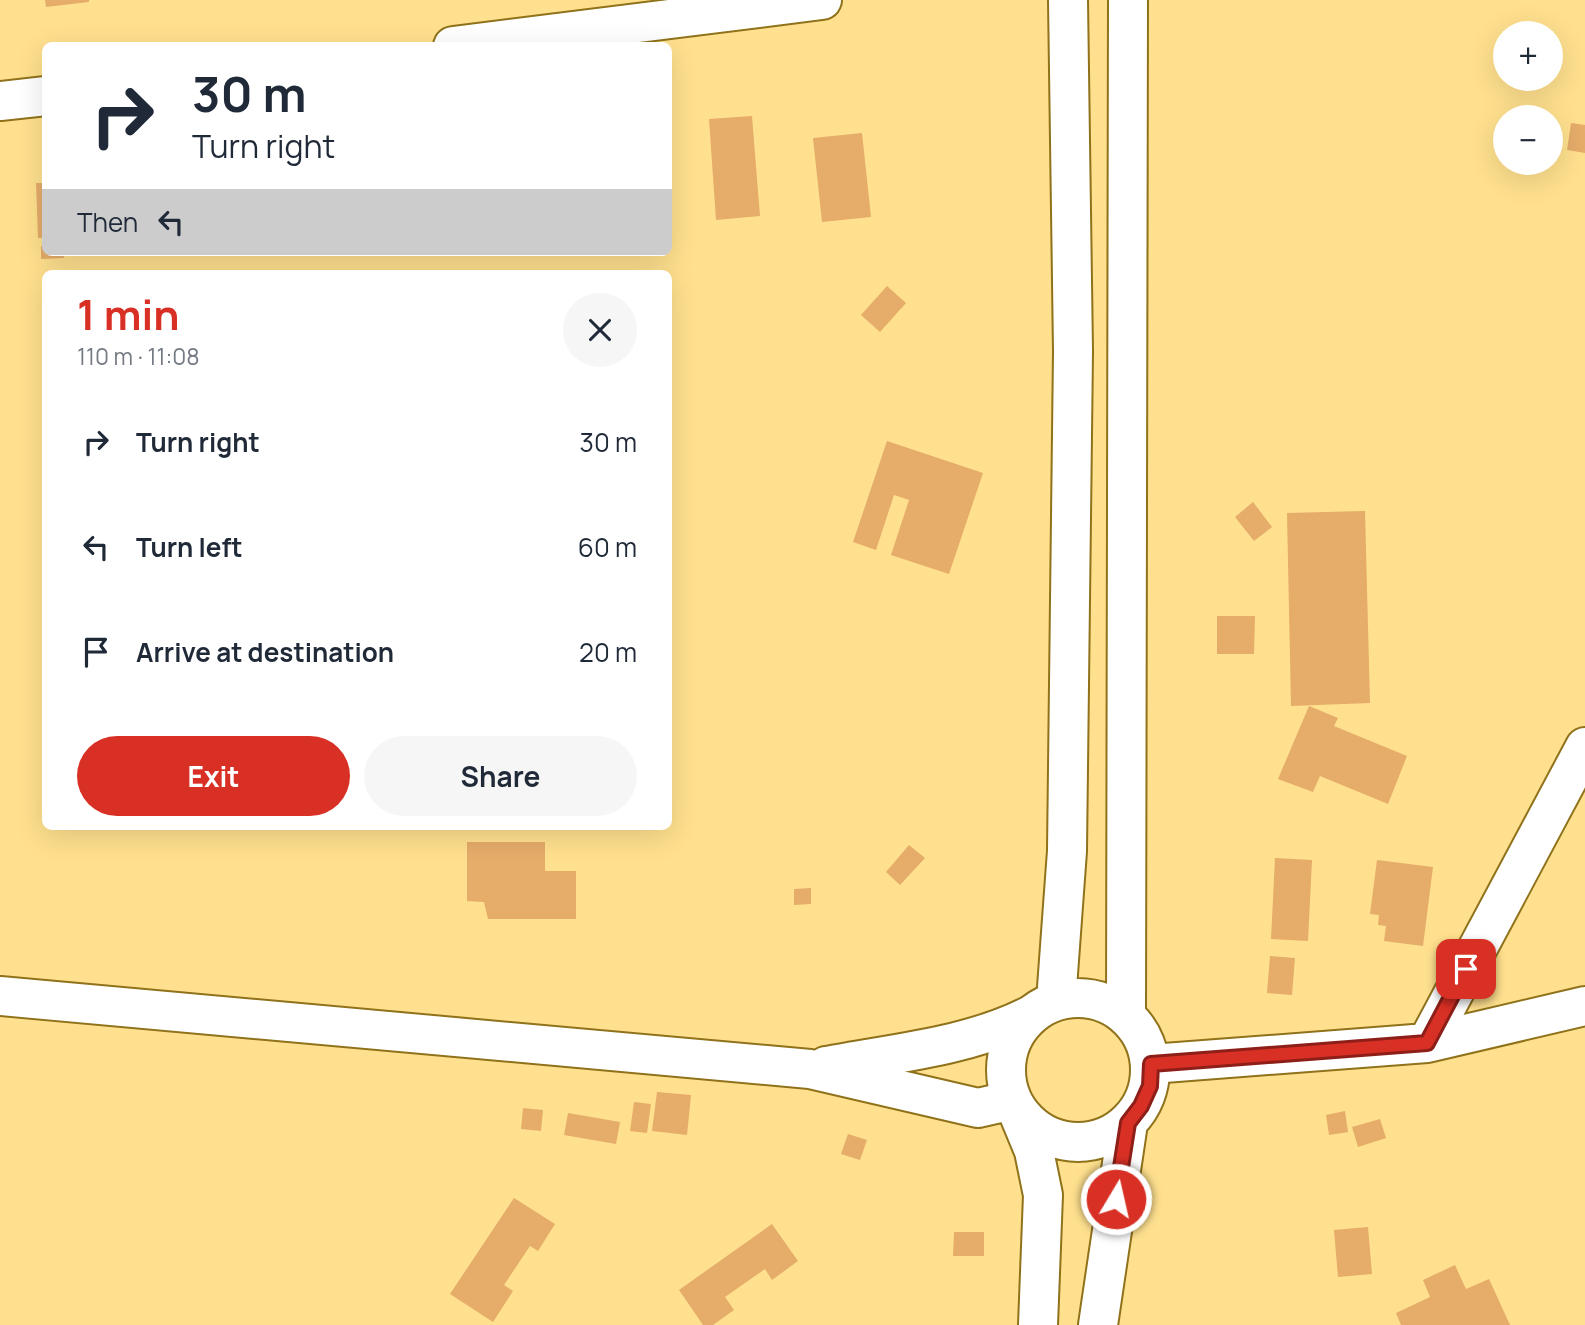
<!DOCTYPE html>
<html lang="en">
<head>
<meta charset="utf-8">
<style>
	body { margin:0; font-family:Manrope,sans-serif; background:#f6f6f7; color:#1f2937; height:100vh; display:flex; flex-direction:column; font-size:26px; white-space:nowrap }
	* { box-sizing:border-box; margin:0 }
	p { font-size:23px; color:#747a83 }
	.icon { flex:none; width:38px; height:38px; fill:none; stroke:currentColor; stroke-width:2; stroke-linecap:round; stroke-linejoin:round }
	.map { position:relative; flex:1; overflow:hidden }
	.panel { position:absolute; left:42px; top:270px; width:630px; height:560px; display:flex; flex-direction:column; background:#fff; border-radius:10px; box-shadow:0 7px 28px #0002 }
	.panel>* { flex:none }
	.guide { position:absolute; left:42px; top:42px; width:630px; height:214px; border-radius:10px; box-shadow:0 7px 28px #0002; background:#fff; color:#1f2937; overflow:hidden }
	.controls { position:absolute; left:1493px; top:21px; display:grid; gap:14px }
	.controls a { display:grid; place-items:center; width:70px; height:70px; border-radius:50%; background:#fff; box-shadow:0 7px 28px #0002; font-size:35px }
	.pin { position:absolute; display:grid; place-items:center; width:60px; height:60px; color:#fff; margin:-30px; border-radius:14px; box-shadow:0 4px 10px #0006 }
	.me { position:absolute; width:77px; margin:-38px; rotate:9deg; stroke-linejoin:round; filter:drop-shadow(0 0 5px #0008) }
	.turn { display:flex; align-items:center; gap:24px; height:147px; padding:0 35px; font-size:32px }
	.turn .icon { width:91px; height:91px; stroke-width:2.5 }
	.turn b { display:block; font-size:49px; line-height:60px }
	.then { display:flex; align-items:center; height:66px; padding:0 35px; background:#0003; gap:14px; font-size:26px }
	.round { display:grid; place-items:center; flex:none; width:74px; height:74px; border-radius:37px; background:#f6f6f7 }
	.head { display:flex; align-items:center; justify-content:space-between; height:119px; padding:0 35px }
	h1 { font-size:42px; font-weight:700; line-height:52px; color:#d93025 }
	.button { display:flex; gap:14px; margin-top:auto; padding:14px 35px }
	.button a { flex:1; height:80px; border-radius:42px; background:#d93025; color:#fff; font-size:28px; font-weight:700; line-height:80px; text-align:center }
	.button a+a { background:#f6f6f7; color:#1f2937 }
	ul { padding:0; list-style:none }
	li { display:flex; align-items:center; gap:21px; height:105px; padding:0 35px }
	li div { flex:1 }
	li b { display:block; font-size:26px }
	li em { font-style:normal }
	.map>svg:first-child { display:block }
	.building { fill:#e5ac6a }
	.lines { fill:none; stroke-linecap:round; stroke-linejoin:round }
	.minor-casing { stroke:#8f721a; stroke-width:42 }
	.major-casing { stroke:#8f721a; stroke-width:42 }
	.minor { stroke:#fff; stroke-width:38 }
	.major { stroke:#fff; stroke-width:38 }
	.route-casing { stroke:#8d1f18; stroke-width:18 }
	.route { stroke:#d93025; stroke-width:12 }
</style>
</head>
<body>
<div class="map">
<svg width="1585" height="1325" viewBox="0 0 1585 1325">
	<rect width="100%" height="100%" fill="#ffe08e"/>
	<path class="building" d="M 45,0 L 89,0 L 89,2 L 46,7 Z
		M 752,116 L 760,216 L 716,220 L 709,119 Z
		M 1571,123 L 1585,125 L 1585,153 L 1567,150 Z
		M 862,133 L 871,217 L 822,222 L 813,138 Z
		M 36,183 L 46,183 L 46,238 L 38,238 Z
		M 46,245 L 46,252 L 64,252 L 64,258 L 41,259 L 41,246 Z
		M 887,286 L 906,303 L 880,332 L 861,315 Z
		M 887,441 L 983,473 L 949,574 L 891,555 L 909,500 L 894,495 L 876,550 L 853,542 Z
		M 1253,502 L 1272,527 L 1254,541 L 1235,517 Z
		M 1365,511 L 1370,703 L 1291,706 L 1287,513 Z
		M 1217,616 L 1255,616 L 1254,654 L 1217,654 Z
		M 1309,706 L 1338,718 L 1334,726 L 1407,756 L 1388,804 L 1320,776 L 1313,792 L 1278,779 Z
		M 467,842 L 545,842 L 545,871 L 576,871 L 576,919 L 488,919 L 484,902 L 467,901 Z
		M 909,845 L 925,858 L 900,885 L 886,872 Z
		M 1275,858 L 1312,860 L 1308,941 L 1271,939 Z
		M 1377,860 L 1433,867 L 1423,946 L 1384,941 L 1386,926 L 1378,925 L 1379,915 L 1370,914 Z
		M 811,888 L 811,904 L 794,905 L 794,889 Z
		M 1270,956 L 1295,958 L 1292,995 L 1267,993 Z
		M 657,1092 L 691,1095 L 687,1135 L 652,1131 Z
		M 634,1102 L 651,1104 L 647,1133 L 630,1131 Z
		M 523,1108 L 543,1110 L 541,1131 L 521,1129 Z
		M 1345,1111 L 1348,1132 L 1329,1135 L 1326,1115 Z
		M 568,1113 L 620,1122 L 616,1144 L 564,1135 Z
		M 1380,1119 L 1386,1138 L 1358,1147 L 1352,1127 Z
		M 848,1134 L 867,1140 L 860,1160 L 841,1154 Z
		M 514,1198 L 555,1224 L 538,1251 L 530,1246 L 504,1285 L 513,1291 L 493,1322 L 450,1294 Z
		M 772,1224 L 798,1261 L 772,1280 L 765,1269 L 725,1297 L 734,1310 L 713,1325 L 703,1325 L 679,1290 Z
		M 1368,1227 L 1372,1274 L 1338,1277 L 1334,1230 Z
		M 954,1232 L 984,1232 L 984,1256 L 953,1256 Z
		M 1455,1265 L 1466,1289 L 1489,1279 L 1510,1325 L 1401,1325 L 1396,1313 L 1430,1297 L 1423,1280 Z"/>
	<g class="lines">
		<defs>
			<path id="minor" d="M 453,46 L 822,0
				M 0,101 L 46,96
				M 0,996 L 810,1069 L 978,1108 L 1000,1103 L 1010,1095
				M 1427,1043 L 1585,747
				M 1151,1064 L 1427,1043 L 1585,1006
				M 826,1066 C 894,1053 967,1047 1029,1016"/>
			<path id="major" d="M1006 1070a72 72 0 1 1 144 0a72 72 0 1 1-144 0Z
				M 1056,1001 L 1067,851 L 1073,351 L 1068,0
				M 1126,1014 L 1128,0
				M 1017,1110 L 1034,1151 L 1043,1195 L 1038,1325
				M 1098,1325 L 1128,1123"/>
		</defs>
		<use href="#minor" class="minor-casing"/>
		<use href="#major" class="major-casing"/>
		<use href="#minor" class="minor"/>
		<use href="#major" class="major"/>
	</g>
	<g class="lines">
		<defs>
			<path id="route" d="M 1116,1199 L 1128,1123 L 1141,1106 L 1150,1086 L 1151,1064 L 1427,1043 L 1466,969"/>
		</defs>
		<use href="#route" class="route-casing"/>
		<use href="#route" class="route"/>
	</g>
</svg>
<div class="controls">
<a>+</a>
<a>−</a>
</div>
<div class="pin" style="left:1466px;top:969px;background:#d93025"><svg class="icon" aria-label="arrive" viewBox="0 0 24 24"><path d="M6 21V4h12l-3 4 3 4H6"/></svg></div>
<svg class="me" style="left:1116px;top:1199px" viewBox="-20 -20 40 40"><circle r="17" fill="#d93025" stroke="#fff" stroke-width="3"/><path d="M0-11L8 9 0 5-8 9z" fill="#fff"/></svg>
<div class="guide">
<div class="turn"><svg class="icon" aria-label="right" viewBox="0 0 24 24"><path d="M7 20v-9h11M14 6l5 5-5 5"/></svg><div><b>30 m</b>Turn right</div></div>
<div class="then">Then<svg class="icon" aria-label="left" viewBox="0 0 24 24"><path d="M17 20v-9H6M10 6l-5 5 5 5"/></svg></div>
</div>
<section class="panel">
<div class="head"><div><h1>1 min</h1><p>110 m · 11:08</p></div><a class="round"><svg class="icon" aria-label="close" viewBox="0 0 24 24"><path d="M6 6l12 12M18 6L6 18"/></svg></a></div>
<ul>
<li><svg class="icon" aria-label="right" viewBox="0 0 24 24"><path d="M7 20v-9h11M14 6l5 5-5 5"/></svg><div><b>Turn right</b></div><em>30 m</em></li>
<li><svg class="icon" aria-label="left" viewBox="0 0 24 24"><path d="M17 20v-9H6M10 6l-5 5 5 5"/></svg><div><b>Turn left</b></div><em>60 m</em></li>
<li><svg class="icon" aria-label="arrive" viewBox="0 0 24 24"><path d="M6 21V4h12l-3 4 3 4H6"/></svg><div><b>Arrive at destination</b></div><em>20 m</em></li>
</ul>
<div class="button"><a>Exit</a><a>Share</a></div>
</section>
</div>
</body>
</html>
